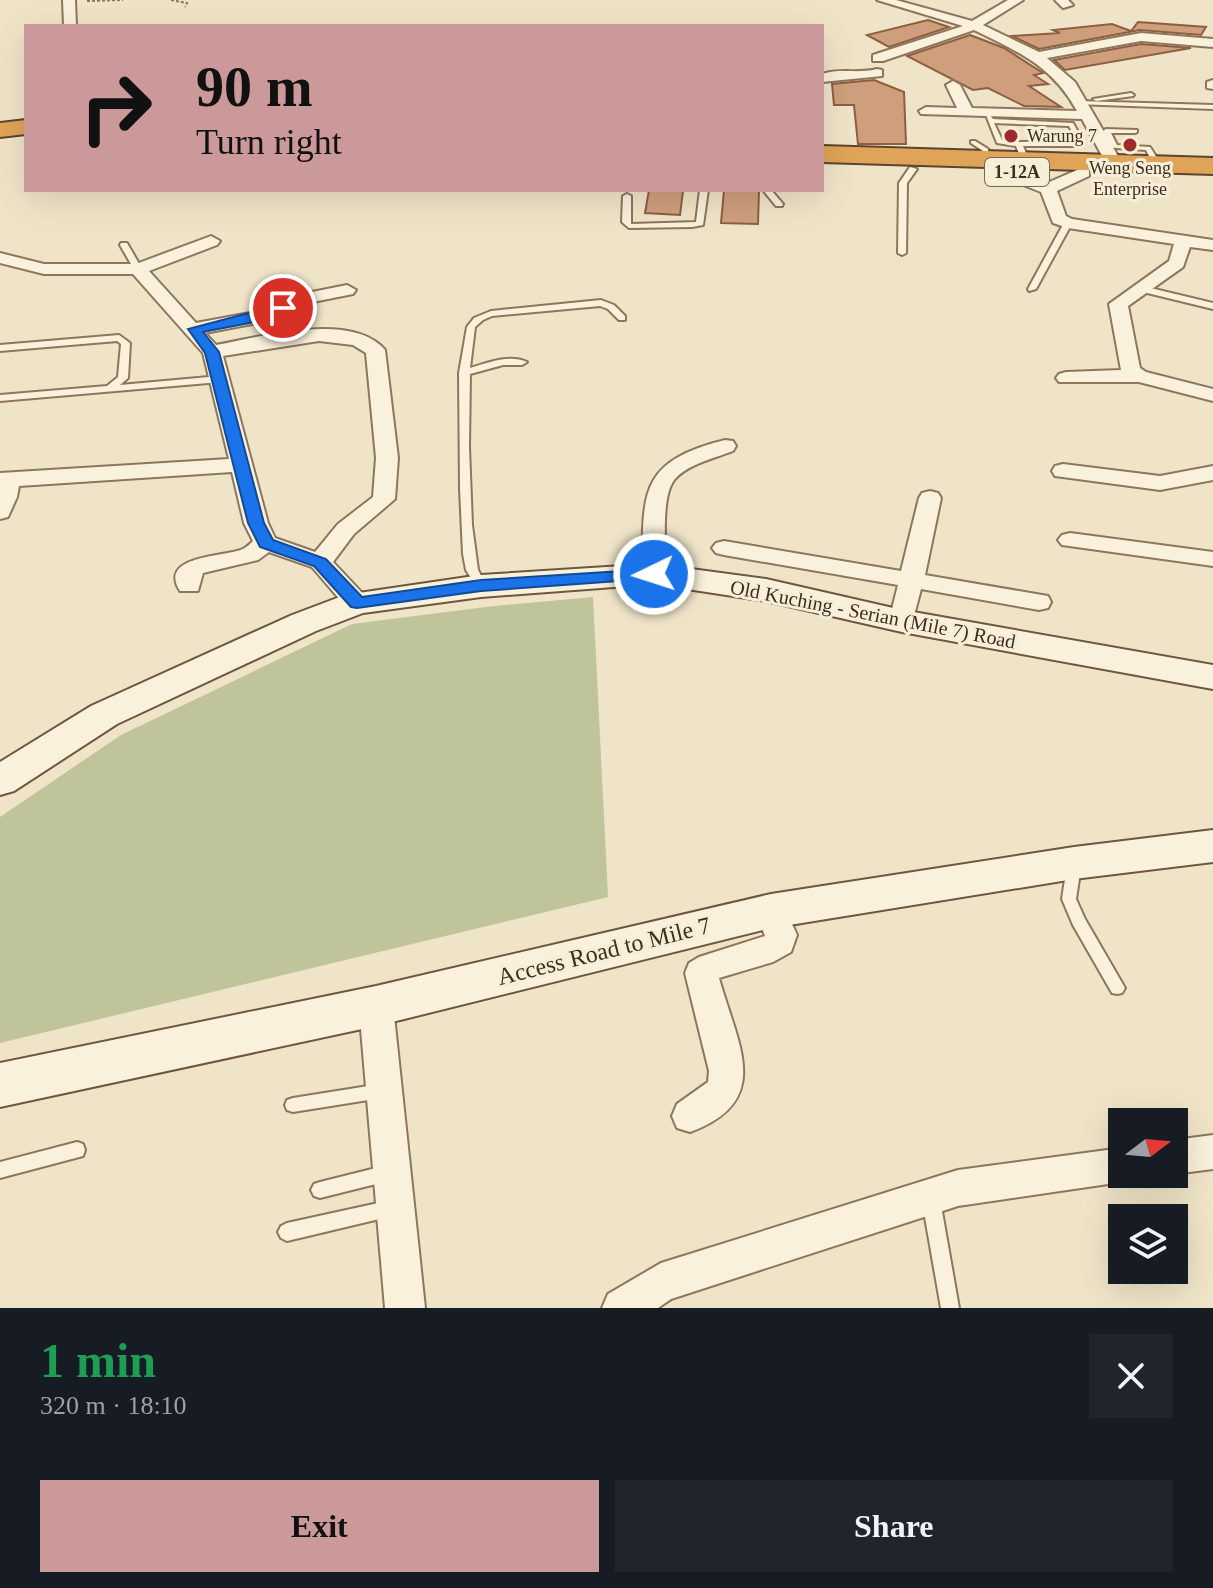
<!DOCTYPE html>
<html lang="en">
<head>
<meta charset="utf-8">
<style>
	body { margin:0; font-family:Georgia,serif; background:#20242c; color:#f1f3f6; height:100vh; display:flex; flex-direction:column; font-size:30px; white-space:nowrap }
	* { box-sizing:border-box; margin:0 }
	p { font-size:26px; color:#9ea1a6 }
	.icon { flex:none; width:44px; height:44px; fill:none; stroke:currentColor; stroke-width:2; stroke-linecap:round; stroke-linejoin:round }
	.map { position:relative; height:1308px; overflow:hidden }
	.sheet { display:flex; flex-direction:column; background:#171b24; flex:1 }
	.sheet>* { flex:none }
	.hud { position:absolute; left:24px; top:24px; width:800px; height:168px; border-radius:0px; box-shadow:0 8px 32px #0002; background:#cc999b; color:#111; overflow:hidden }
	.needle { width:52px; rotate:74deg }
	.controls { position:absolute; left:1108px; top:1108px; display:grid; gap:16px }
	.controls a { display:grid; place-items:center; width:80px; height:80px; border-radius:0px; background:#171b24; box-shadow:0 8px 32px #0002; font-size:40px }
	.pin { position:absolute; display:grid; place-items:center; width:68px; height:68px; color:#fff; margin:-34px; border:4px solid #fff; border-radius:50%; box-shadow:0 2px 8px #0007 }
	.me { position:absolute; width:88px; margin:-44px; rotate:266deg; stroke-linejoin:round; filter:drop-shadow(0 0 6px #0008) }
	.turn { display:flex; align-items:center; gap:28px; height:168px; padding:0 40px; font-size:36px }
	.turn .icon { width:104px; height:104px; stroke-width:2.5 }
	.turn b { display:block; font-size:56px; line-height:68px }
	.round { display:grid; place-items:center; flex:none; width:84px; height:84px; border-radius:0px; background:#20242c }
	.summary { display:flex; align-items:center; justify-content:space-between; height:136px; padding:0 40px }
	h1 { font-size:48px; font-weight:800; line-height:60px; color:#1e9e55 }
	.action { display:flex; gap:16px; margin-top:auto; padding:16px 40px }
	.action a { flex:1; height:92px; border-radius:0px; background:#cc999b; color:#111; font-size:32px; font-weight:800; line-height:92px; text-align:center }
	.action a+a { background:#20242c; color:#f1f3f6 }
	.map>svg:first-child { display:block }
	.cemetery { fill:#bfc49a }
	.building { fill:#cf9f7d; stroke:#8d5f41; stroke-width:2 }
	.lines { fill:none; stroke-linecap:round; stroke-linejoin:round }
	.lane-casing { stroke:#8d765c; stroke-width:4 }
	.street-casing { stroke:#8d765c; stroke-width:4 }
	.secondary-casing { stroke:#6f573f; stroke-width:4 }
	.highway-casing { stroke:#5b4430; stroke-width:4 }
	.path { stroke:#8d765c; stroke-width:2; stroke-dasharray:3 2; stroke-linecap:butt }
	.lane { fill:#faf1dc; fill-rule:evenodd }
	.street { fill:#faf1dc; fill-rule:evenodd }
	.secondary { fill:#faf1dc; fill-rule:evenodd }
	.highway { fill:#e0a458; fill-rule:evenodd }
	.route { fill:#1a73e8; stroke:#114b97; stroke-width:2 }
	.poi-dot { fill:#9e2a2b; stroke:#f7eed8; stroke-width:3 }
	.labels { text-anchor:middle; stroke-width:6; stroke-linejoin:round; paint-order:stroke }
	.far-poi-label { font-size:18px; fill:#3d2e20; stroke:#f7eed8; text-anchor:start }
	.shield { fill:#f7eed8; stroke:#756857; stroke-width:2 }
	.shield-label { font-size:18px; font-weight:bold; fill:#3d2e20 }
	.street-label { font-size:20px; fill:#3d2e20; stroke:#f7eed8 }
	.near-street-label { font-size:24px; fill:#3d2e20; stroke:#f7eed8 }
</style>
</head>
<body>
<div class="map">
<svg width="1213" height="1308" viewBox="0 0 1213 1308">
	<rect width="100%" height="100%" fill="#f0e4c8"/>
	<path class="cemetery" d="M 593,597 L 608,897 L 0,1043 L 0,817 L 121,735 L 352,624 L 494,606 Z"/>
	<path class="building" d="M 928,20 L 949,27 L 889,47 L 867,35 Z
		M 1138,22 L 1206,27 L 1201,35 L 1140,30 L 1039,49 L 1012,36 L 1060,33 L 1053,30 L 1112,24 L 1131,31 Z
		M 970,35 L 1004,48 L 1043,73 L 1034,75 L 1048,84 L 1029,86 L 1061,107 L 1024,106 L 988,88 L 973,90 L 907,56 Z
		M 1141,44 L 1191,48 L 1065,70 L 1054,60 Z
		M 874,80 L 904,92 L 906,144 L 858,144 L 854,105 L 834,105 L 832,84 Z
		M 649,190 L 683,191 L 680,215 L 645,213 Z
		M 724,190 L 759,190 L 758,224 L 721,223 Z"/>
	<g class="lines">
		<defs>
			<path id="lane" d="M 1131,93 L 1134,95 L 1133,96 L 1096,101 L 1093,99 Z
				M 1077,101 L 1213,105 L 1213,109 L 1075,104 L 1074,103 Z
				M 986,115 L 990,115 L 993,119 L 1073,123 L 1083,141 L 1078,146 L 1023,146 L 1030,162 L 1023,164 L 1016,146 L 997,143 ZM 994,123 L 1069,126 L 1077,141 L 1019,142 L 1002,140 Z
				M 1106,129 L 1137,130 L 1137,132 L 1135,133 L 1111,133 L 1117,145 L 1150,147 L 1161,164 L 1154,166 L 1146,150 L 1102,147 L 1102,145 L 1110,144 L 1103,131 Z
				M 971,141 L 975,141 L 988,149 L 990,161 L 986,161 L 983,151 L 971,143 Z
				M 910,167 L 917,169 L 907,183 L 906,253 L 902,255 L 898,253 L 899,183 Z
				M 700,190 L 708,190 L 703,225 L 692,227 L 629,228 L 622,222 L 623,196 L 627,194 L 631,196 L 631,224 L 696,222 Z
				M 763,190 L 771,190 L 783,204 L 782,206 L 776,206 Z
				M 1065,221 L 1072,223 L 1036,289 L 1029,291 L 1028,289 Z
				M 121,243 L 127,243 L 142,269 L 141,271 L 135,271 L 120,245 Z
				M 1142,286 L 1213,303 L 1213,309 L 1139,291 L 1139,287 Z
				M 601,300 L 614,305 L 625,316 L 625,320 L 619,320 L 608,309 L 600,306 L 492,316 L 483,320 L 475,327 L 470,368 C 488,363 509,354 527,362 L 522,365 L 503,365 L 470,374 L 469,447 L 472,525 L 478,570 L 487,586 L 485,588 L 477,588 L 466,570 L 463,554 L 460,488 L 459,373 L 467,327 L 474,318 L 491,311 Z
				M 119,335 L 130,343 L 128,378 L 120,385 L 220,376 L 225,379 L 220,382 L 0,401 L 0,395 L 107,386 L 118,377 L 121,344 L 117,341 L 0,351 L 0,345 Z
				M 1074,861 L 1079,862 L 1081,866 L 1076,899 L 1085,919 L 1125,988 L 1122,993 L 1117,994 L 1112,993 L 1073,925 L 1062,899 L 1067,866 L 1069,862 Z
				M 381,1084 L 387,1086 L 389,1091 L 387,1096 L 381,1098 L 293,1112 L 287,1110 L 285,1105 L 287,1100 L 293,1098 Z
				M 77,1142 L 83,1144 L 85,1150 L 83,1156 L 0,1178 L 0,1162 Z
				M 388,1165 L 394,1167 L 397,1173 L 394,1179 L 388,1181 L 320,1198 L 314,1196 L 311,1190 L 314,1184 L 320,1182 Z
				M 931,1192 L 937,1194 L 940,1200 L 959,1308 L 941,1308 L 922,1200 L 925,1194 Z
				M 392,1200 L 398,1202 L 401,1208 L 398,1214 L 392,1216 L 287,1241 L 281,1238 L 278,1232 L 281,1226 L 287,1223 Z"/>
			<path id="street" d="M 63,0 L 75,0 L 76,26 L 64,26 Z
				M 877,0 L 896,0 L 972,21 L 1008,0 L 1023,0 L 983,25 L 1039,52 L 1141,33 L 1213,39 L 1213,47 L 1141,41 L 1047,58 L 1075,82 L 1122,163 L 1114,168 L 1106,163 L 1082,119 L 921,114 L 919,111 L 926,107 L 957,108 L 946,85 L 953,81 L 960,85 L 972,108 L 1077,111 C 1052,65 1018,52 974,30 L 883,61 L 873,61 L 873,55 L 963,26 Z
				M 1055,0 L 1068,0 L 1073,5 L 1063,8 Z
				M 877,69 L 882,70 L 882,76 L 822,82 L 822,74 C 840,68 858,74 877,69 Z
				M 1213,80 L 1213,89 L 1207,88 L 1207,82 Z
				M 1000,166 L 1047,183 L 1077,170 L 1089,170 L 1089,176 L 1057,191 L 1066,216 L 1072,219 L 1213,240 L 1213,250 L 1190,247 L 1183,267 L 1128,306 L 1140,368 L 1146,372 L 1213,389 L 1213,401 L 1139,382 L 1059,382 L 1056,378 L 1059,374 L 1066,372 L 1121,370 L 1109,304 L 1169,261 L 1174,244 L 1068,228 L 1053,223 L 1041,192 L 995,174 L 992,171 Z
				M 211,236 L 220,241 L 217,245 L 149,271 L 196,323 L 255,312 L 297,295 L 347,285 L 356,290 L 353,294 L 308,303 L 267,321 L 205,333 L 216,345 C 259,337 352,311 385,350 L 398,458 L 395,499 L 354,534 L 333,562 L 366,597 L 369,603 L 366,609 L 348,609 L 312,567 L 269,552 L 258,560 L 203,573 L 198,591 L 180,591 C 157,555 226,557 243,549 C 247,547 250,544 253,541 L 244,523 L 232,472 L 19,486 L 17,497 L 8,517 L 0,519 L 0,473 L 229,459 L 203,353 L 133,274 L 44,274 L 0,263 L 0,253 L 44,264 L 136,264 ZM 319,341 L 353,345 L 366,353 L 376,458 L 373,497 L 338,524 L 315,552 L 275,538 L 268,523 L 223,356 Z
				M 725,440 L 733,441 L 736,446 L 733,451 C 715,458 688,464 675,479 C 660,496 666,551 666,574 L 663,579 L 645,579 L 642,574 C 644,495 636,462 725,440 Z
				M 1063,464 L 1160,476 L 1213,466 L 1213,480 L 1160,490 L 1055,476 L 1052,471 L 1055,466 Z
				M 930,491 L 938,493 L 941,498 L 925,575 L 1048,596 L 1051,602 L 1048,608 L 1039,610 L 921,589 L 911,627 L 893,627 L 889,621 L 898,585 L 724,555 L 716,553 L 712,548 L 716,543 L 724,541 L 901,571 L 919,498 L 922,493 Z
				M 1070,533 L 1213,552 L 1213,566 L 1062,545 L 1058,540 L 1062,535 Z
				M 771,898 L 782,902 L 797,935 L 791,952 L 773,962 L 719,978 C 737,1044 775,1101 690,1132 L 677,1128 L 672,1116 L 677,1104 L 708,1082 L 709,1071 L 685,973 L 689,963 L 699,957 L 765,936 L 755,911 L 760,902 Z
				M 376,992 L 388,996 L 393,1006 L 425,1308 L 385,1308 L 359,1006 L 364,996 Z
				M 1213,1135 L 1213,1169 L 1174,1174 L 1174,1140 Z
				M 1122,1148 L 1122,1174 L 1137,1174 L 1122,1182 L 958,1206 L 671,1299 L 658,1308 L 602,1308 L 608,1294 L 661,1263 L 958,1170 Z"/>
			<path id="secondary" d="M 654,564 L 766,579 L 902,610 L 1213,665 L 1213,689 L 902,632 L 766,601 L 654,584 L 481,597 L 363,613 L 316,631 L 117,724 L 14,791 L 0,795 L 0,762 L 91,706 L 292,615 L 345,595 L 481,575 Z
				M 1213,830 L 1213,862 L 1074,879 L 771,928 L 376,1026 L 0,1107 L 0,1063 L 376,986 L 771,894 L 1074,847 Z"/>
			<path id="highway" d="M 26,120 L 26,134 L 0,137 L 0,123 Z
				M 822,146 L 1213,158 L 1213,174 L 822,162 Z"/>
		</defs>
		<use href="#lane" class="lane-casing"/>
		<use href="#street" class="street-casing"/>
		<use href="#secondary" class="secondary-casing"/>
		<use href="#highway" class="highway-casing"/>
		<path class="path" d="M 171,0 L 187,3 L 185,7
			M 87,1 L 123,0"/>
		<use href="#lane" class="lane"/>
		<use href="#street" class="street"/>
		<use href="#secondary" class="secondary"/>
		<use href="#highway" class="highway"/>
	</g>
	<path class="route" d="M 283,304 L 290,308 L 288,311 L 260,321 L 203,332 L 219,352 L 264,523 L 273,540 L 326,559 L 362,597 L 481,580 L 654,569 L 660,570 L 662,574 L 660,578 L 481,591 L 357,608 L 351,607 L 314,566 L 260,547 L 248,523 L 205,353 L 188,329 Z"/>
	<g class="poi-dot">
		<circle cx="1011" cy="136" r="8"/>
		<circle cx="1130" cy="145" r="8"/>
	</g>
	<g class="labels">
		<g class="far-poi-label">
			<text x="1027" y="142">Warung 7</text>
			<text x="1130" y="174" text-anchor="middle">Weng Seng<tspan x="1130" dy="21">Enterprise</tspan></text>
		</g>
		<rect class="shield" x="985" y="158" width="64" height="28" rx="6"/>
		<g class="shield-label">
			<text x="1017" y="178">1-12A</text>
		</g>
		<g class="street-label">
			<text transform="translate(873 614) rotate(11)" y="7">Old Kuching - Serian (Mile 7) Road</text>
		</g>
		<g class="near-street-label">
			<text transform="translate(604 951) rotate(-14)" y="8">Access Road to Mile 7</text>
		</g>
	</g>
</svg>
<div class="controls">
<a><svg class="needle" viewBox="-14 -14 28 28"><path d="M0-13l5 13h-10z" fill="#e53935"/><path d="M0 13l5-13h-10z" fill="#9ea1a6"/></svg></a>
<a><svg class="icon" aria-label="layers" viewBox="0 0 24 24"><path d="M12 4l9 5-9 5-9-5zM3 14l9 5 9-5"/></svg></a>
</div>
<div class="pin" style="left:283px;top:308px;background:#d93025"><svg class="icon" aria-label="arrive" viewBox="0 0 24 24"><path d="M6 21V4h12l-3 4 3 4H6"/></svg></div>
<svg class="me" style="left:654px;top:574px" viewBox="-20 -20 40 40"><circle r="17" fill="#1a73e8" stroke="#fff" stroke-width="3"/><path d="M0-11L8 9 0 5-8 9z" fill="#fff"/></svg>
<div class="hud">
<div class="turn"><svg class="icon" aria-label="right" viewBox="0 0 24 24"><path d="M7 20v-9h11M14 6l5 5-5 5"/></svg><div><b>90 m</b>Turn right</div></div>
</div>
</div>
<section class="sheet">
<div class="summary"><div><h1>1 min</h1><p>320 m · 18:10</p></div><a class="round"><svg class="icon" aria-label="close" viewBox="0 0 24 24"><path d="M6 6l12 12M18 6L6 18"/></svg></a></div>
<div class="action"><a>Exit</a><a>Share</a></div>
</section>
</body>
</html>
